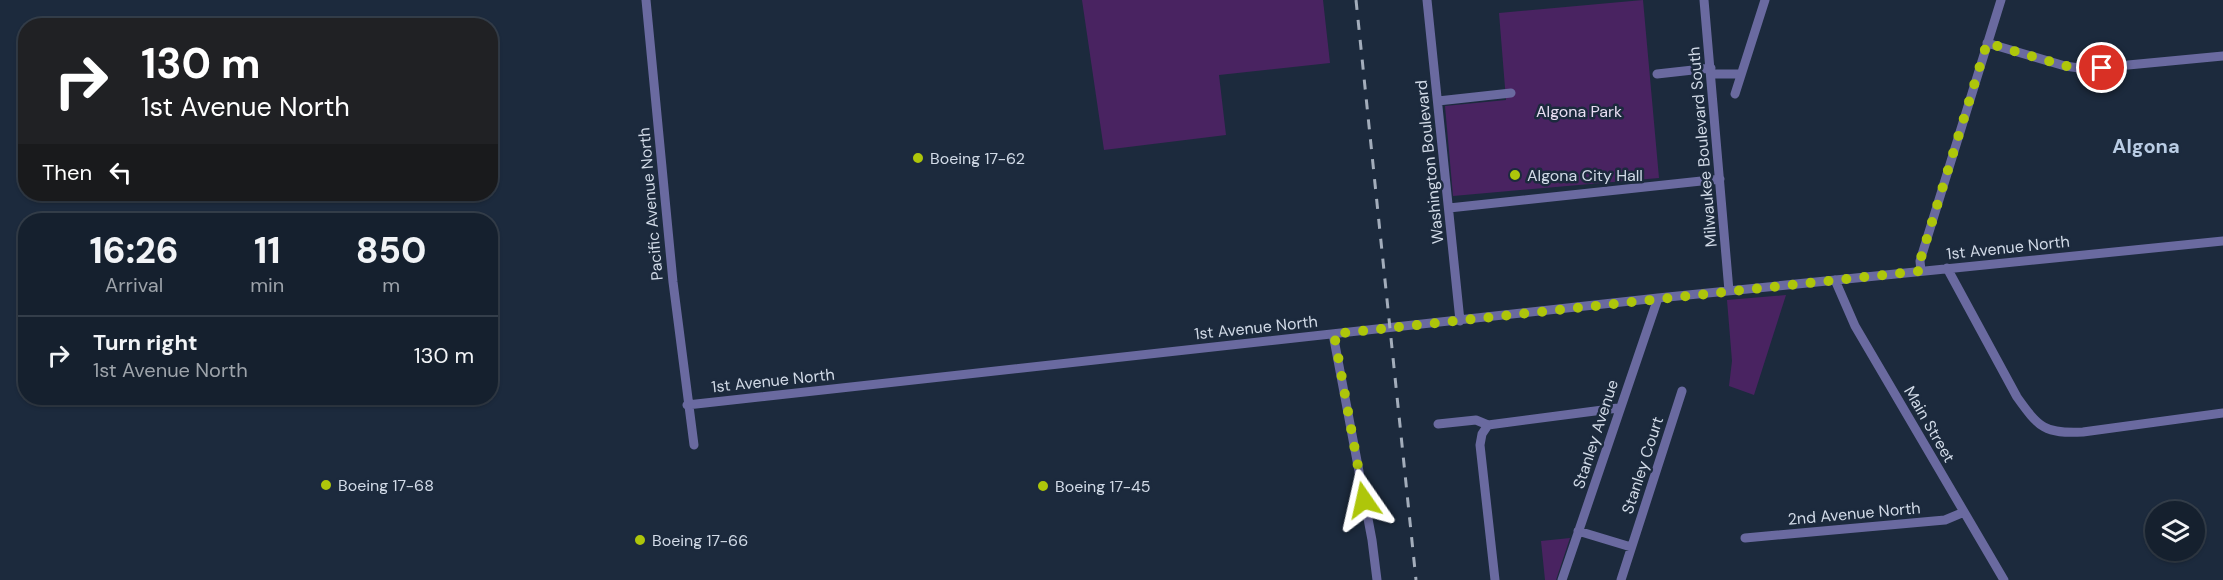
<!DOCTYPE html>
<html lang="en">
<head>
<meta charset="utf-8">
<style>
	body { margin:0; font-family:"DM Sans",sans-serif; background:#222d3a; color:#f1f3f6; height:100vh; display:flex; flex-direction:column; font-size:22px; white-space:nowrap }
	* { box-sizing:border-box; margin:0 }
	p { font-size:20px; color:#9da3aa }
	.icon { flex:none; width:33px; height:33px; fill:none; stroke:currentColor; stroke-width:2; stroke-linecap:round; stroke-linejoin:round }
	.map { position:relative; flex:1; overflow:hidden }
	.side { position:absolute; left:18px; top:213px; width:480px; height:192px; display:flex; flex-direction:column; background:#15202e; border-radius:24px; box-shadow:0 2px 4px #0004,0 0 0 2px #343e4a }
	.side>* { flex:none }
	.banner { position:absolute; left:18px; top:18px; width:480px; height:183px; border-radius:24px; box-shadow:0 2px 4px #0004,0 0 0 2px #343e4a; background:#202124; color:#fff; overflow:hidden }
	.fabs { position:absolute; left:2145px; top:501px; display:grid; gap:12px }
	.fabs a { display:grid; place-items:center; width:60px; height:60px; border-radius:50%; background:#15202e; box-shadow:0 2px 4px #0004,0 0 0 2px #343e4a; font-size:30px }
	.pin { position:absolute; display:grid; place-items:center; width:51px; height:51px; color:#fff; margin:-26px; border:3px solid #fff; border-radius:50%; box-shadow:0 2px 6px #0007 }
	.me { position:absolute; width:66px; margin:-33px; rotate:349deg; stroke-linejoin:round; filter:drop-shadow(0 0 4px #0008) }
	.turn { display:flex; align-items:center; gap:21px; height:126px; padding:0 24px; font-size:27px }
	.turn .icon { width:78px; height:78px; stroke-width:2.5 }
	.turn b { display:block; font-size:42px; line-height:51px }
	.then { display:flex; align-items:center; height:57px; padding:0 24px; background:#0003; gap:12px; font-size:22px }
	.eta { display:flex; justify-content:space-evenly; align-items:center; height:102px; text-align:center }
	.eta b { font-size:36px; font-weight:800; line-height:42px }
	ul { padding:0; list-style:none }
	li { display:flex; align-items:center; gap:18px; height:78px; padding:0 24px; border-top:2px solid #343e4a }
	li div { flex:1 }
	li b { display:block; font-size:22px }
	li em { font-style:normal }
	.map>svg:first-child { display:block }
	.green { fill:#492361 }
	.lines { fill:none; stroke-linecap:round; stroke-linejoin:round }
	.minor { stroke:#6a6aa0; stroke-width:9 }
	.rail { stroke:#a3adbb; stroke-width:3; stroke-dasharray:10 10; stroke-linecap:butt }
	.route { stroke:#aec60a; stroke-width:10; stroke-dasharray:0 18 }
	.poi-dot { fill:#aec60a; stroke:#1c2a3d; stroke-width:2 }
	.labels { text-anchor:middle; stroke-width:5; stroke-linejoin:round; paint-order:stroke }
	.park-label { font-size:16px; fill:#e8ddf2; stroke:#1c2a3d }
	.street-label { font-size:16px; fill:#d1dae7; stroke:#1c2a3d }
	.poi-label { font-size:16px; fill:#d1dae7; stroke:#1c2a3d; text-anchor:start }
	.quarter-label { font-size:20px; font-weight:bold; fill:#bacde5; stroke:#1c2a3d }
</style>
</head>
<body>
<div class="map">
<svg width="2223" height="580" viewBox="0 0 2223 580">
	<rect width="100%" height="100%" fill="#1c2a3d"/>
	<path class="green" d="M 1082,0 L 1323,0 L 1330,63 L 1219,75 L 1226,135 L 1104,150 Z
		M 1643,0 L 1659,178 L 1453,196 L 1445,106 L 1506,100 L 1499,13 Z
		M 1786,295 L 1754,395 L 1729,386 L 1732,361 L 1727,300 Z
		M 1570,538 L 1556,580 L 1545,580 L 1541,541 Z"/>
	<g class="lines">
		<path class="minor" d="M 646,0 L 673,282 L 694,445
			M 1427,0 L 1460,321
			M 1704,0 L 1729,291
			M 1987,43 L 2065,66 L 2086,69 L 2223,56
			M 1657,74 L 1711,68
			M 1711,74 L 1741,74
			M 1735,94 L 1765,0
			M 1438,101 L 1511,93
			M 1449,208 L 1720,179
			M 1947,268 L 2017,397 C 2039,428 2045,434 2083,432 L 2223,413
			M 1921,271 L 1920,261 L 2001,0
			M 1835,280 L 1855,326 L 2004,580
			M 1333,334 L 1372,540 L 1377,580
			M 687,405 L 1658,298 L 2223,241
			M 1438,424 L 1476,420 L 1488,425 L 1618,408
			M 1488,425 L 1482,434 L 1480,445 L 1495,580
			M 1578,531 L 1631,547
			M 1745,538 L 1945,520 L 1964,512
			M 1562,580 L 1658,298
			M 1621,580 L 1682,391"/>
		<path class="rail" d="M 1356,0 L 1416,580"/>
	</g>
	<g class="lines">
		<path class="route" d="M 1364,500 L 1334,334 L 1921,271 L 1920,261 L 1987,43 L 2065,66 L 2102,68"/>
	</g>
	<g class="poi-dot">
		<circle cx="918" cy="158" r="6"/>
		<circle cx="1515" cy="175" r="6"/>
		<circle cx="326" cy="485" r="6"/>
		<circle cx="1043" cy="486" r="6"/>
		<circle cx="640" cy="540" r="6"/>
	</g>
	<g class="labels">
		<g class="park-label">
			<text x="1579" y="117">Algona Park</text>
		</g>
		<g class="street-label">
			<text transform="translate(1702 147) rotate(-95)" y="6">Milwaukee Boulevard South</text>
			<text transform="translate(1429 162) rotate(-96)" y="6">Washington Boulevard</text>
			<text transform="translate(650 204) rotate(-95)" y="6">Pacific Avenue North</text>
			<text transform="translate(2008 247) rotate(-6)" y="6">1st Avenue North</text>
			<text transform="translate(1256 327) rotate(-6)" y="6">1st Avenue North</text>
			<text transform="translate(773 380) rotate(-6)" y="6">1st Avenue North</text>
			<text transform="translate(1930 424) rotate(60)" y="6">Main Street</text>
			<text transform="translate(1595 434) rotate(-72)" y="6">Stanley Avenue</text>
			<text transform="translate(1642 465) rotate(-72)" y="6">Stanley Court</text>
			<text transform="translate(1854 513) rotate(-5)" y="6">2nd Avenue North</text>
		</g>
		<g class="poi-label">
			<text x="930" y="164">Boeing 17-62</text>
			<text x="1527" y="181">Algona City Hall</text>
			<text x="338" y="491">Boeing 17-68</text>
			<text x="1055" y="492">Boeing 17-45</text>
			<text x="652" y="546">Boeing 17-66</text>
		</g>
		<g class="quarter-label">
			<text x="2146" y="153">Algona</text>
		</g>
	</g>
</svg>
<div class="fabs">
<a><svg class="icon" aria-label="layers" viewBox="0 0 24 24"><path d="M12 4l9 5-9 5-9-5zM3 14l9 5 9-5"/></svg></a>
</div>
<div class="pin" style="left:2102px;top:68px;background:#d93025"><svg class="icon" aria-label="arrive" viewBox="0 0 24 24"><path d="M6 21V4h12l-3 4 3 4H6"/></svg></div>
<svg class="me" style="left:1364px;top:500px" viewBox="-20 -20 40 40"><path d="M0-17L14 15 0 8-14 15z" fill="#aec60a" stroke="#fff" stroke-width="4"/></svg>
<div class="banner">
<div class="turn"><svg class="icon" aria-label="right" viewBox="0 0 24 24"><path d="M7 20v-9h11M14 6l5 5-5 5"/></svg><div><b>130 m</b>1st Avenue North</div></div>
<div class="then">Then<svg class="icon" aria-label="left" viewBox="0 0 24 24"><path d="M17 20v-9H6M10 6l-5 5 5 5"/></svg></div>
</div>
<section class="side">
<div class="eta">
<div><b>16:26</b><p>Arrival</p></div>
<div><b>11</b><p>min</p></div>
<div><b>850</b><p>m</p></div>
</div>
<ul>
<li><svg class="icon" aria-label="right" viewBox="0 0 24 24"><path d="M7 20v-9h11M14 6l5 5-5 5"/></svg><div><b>Turn right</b><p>1st Avenue North</p></div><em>130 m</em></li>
</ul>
</section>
</div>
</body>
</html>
